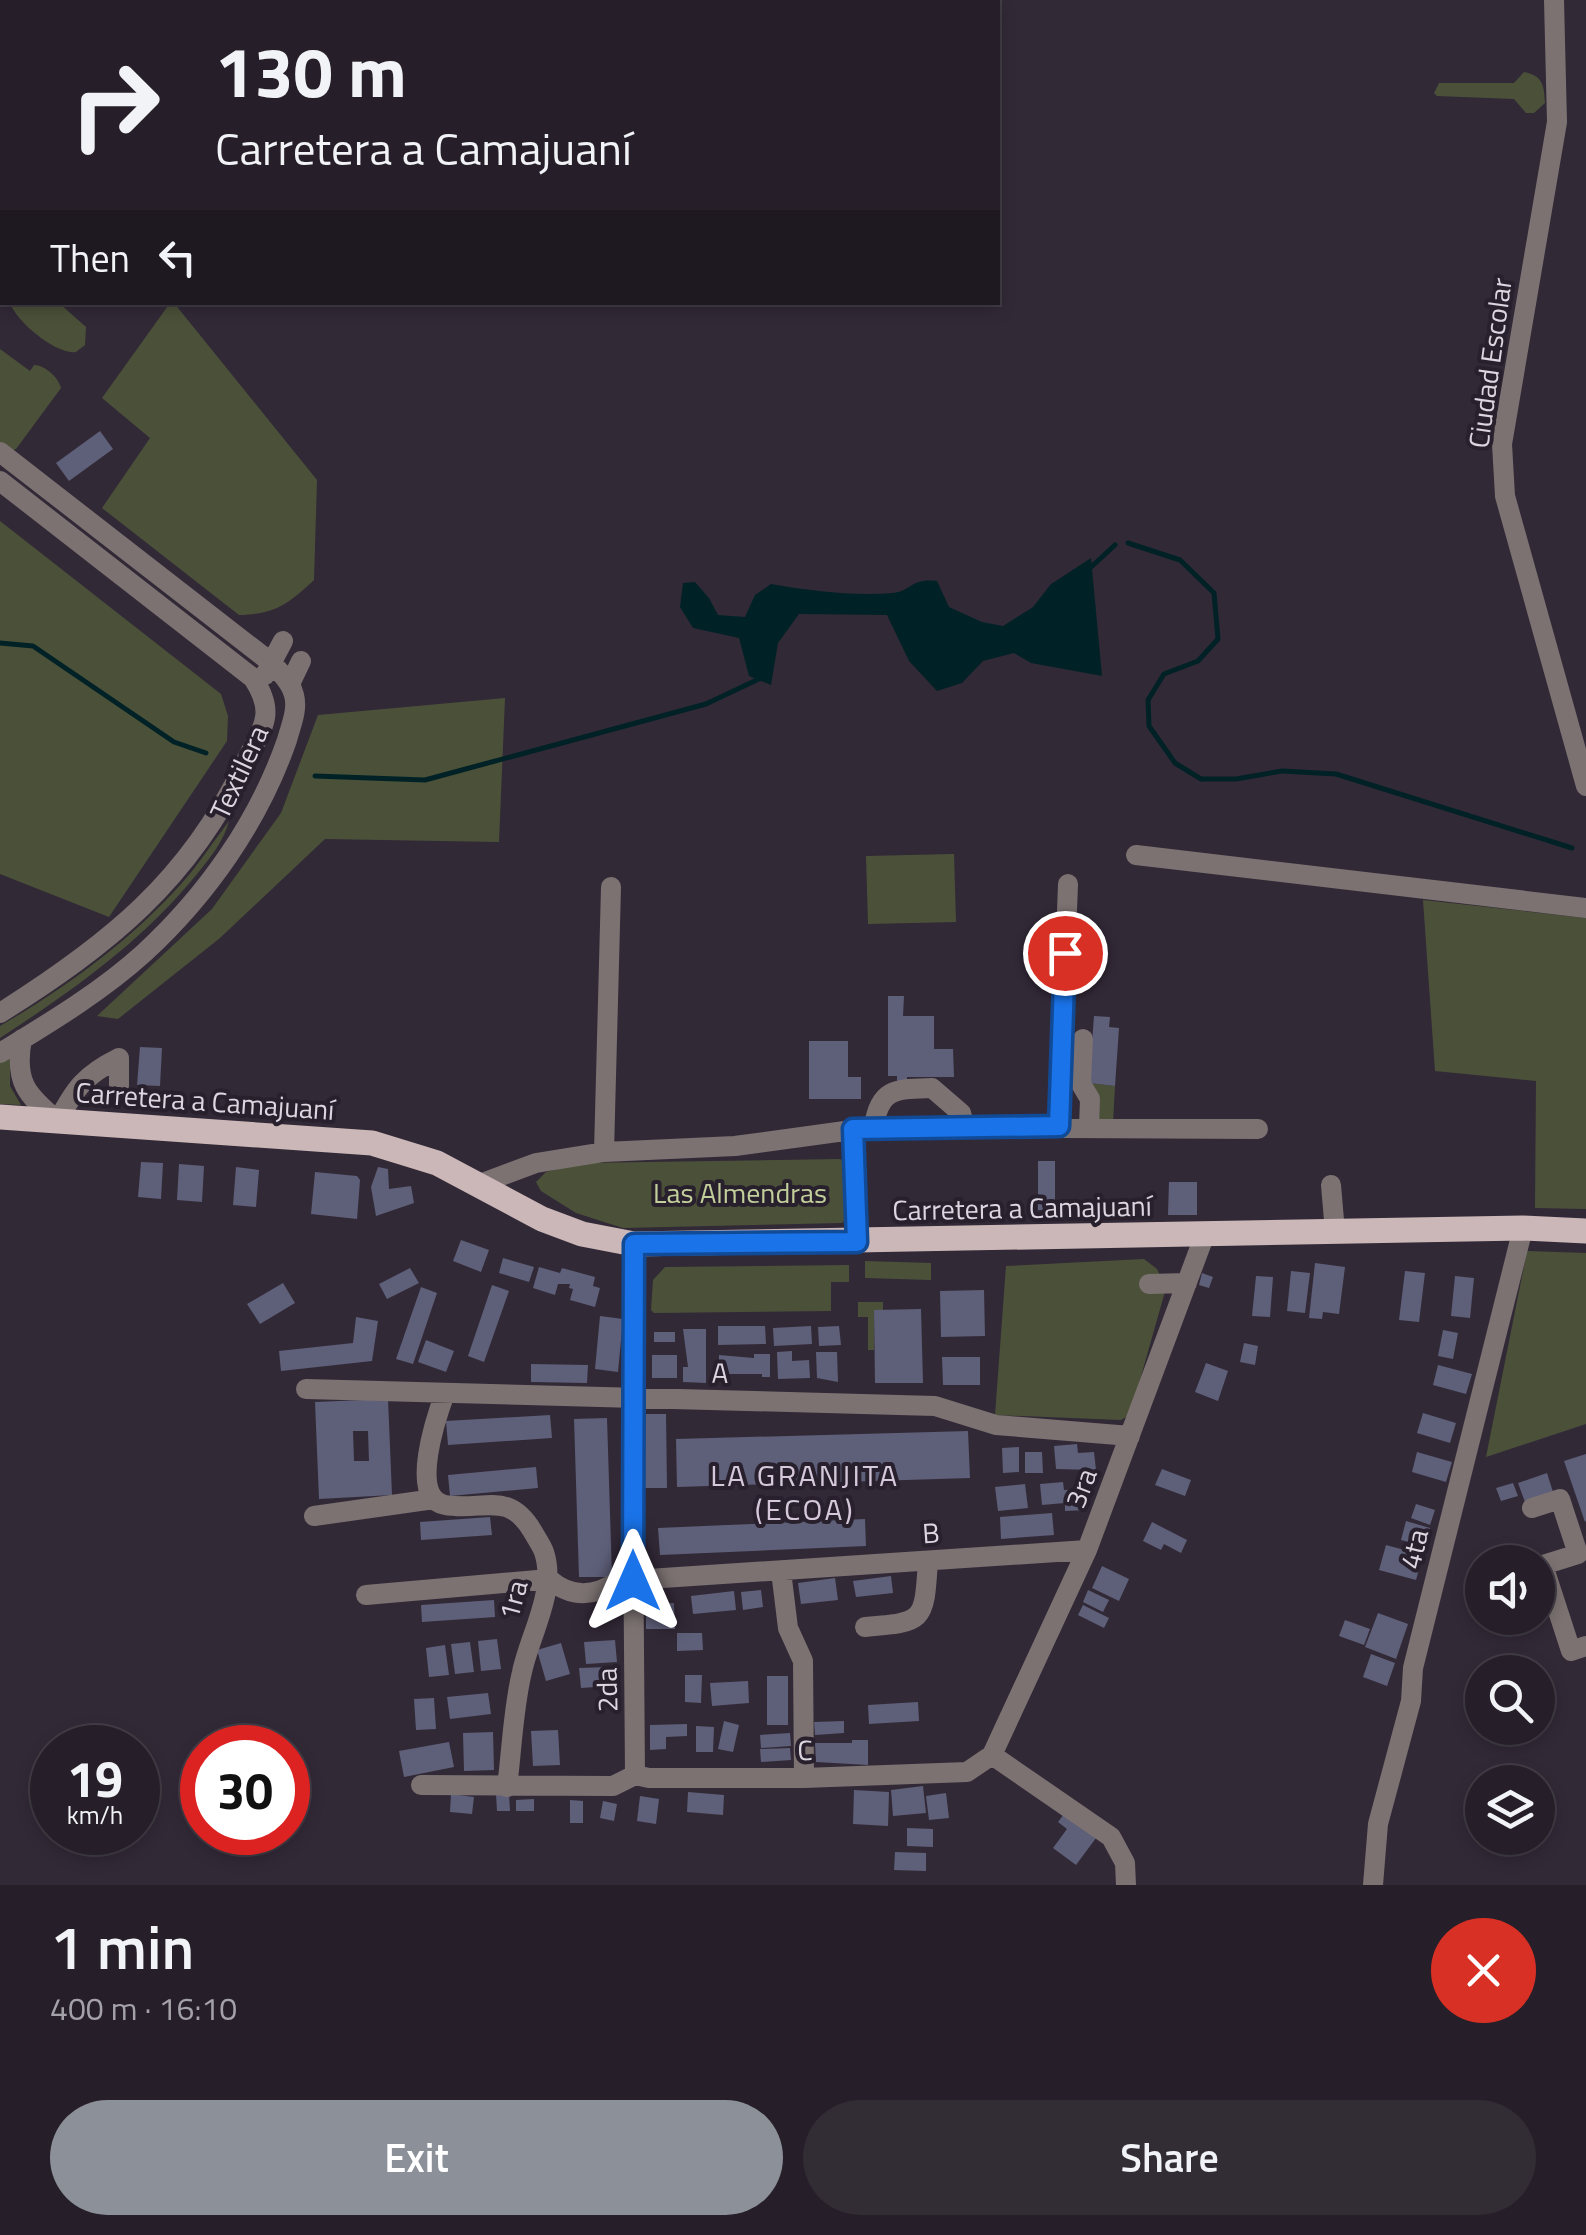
<!DOCTYPE html>
<html lang="en">
<head>
<meta charset="utf-8">
<style>
	body { margin:0; font-family:"Titillium Web",sans-serif; background:#322c35; color:#f1f3f6; height:100vh; display:flex; flex-direction:column; font-size:38px; white-space:nowrap }
	* { box-sizing:border-box; margin:0 }
	p { font-size:32px; color:#a4a2a8 }
	.icon { flex:none; width:55px; height:55px; fill:none; stroke:currentColor; stroke-width:2; stroke-linecap:round; stroke-linejoin:round }
	.map { position:relative; height:1885px; overflow:hidden }
	.panel { display:flex; flex-direction:column; background:#261f29; flex:1 }
	.panel>* { flex:none }
	.guide { position:absolute; left:0px; top:0px; width:1000px; height:305px; box-shadow:0 5px 15px #0003,0 0 0 2px #423d46; background:#261f29; color:#f1f3f6; overflow:hidden }
	.controls { position:absolute; left:1465px; top:1545px; display:grid; gap:20px }
	.controls a { display:grid; place-items:center; width:90px; height:90px; border-radius:50%; background:#261f29; box-shadow:0 5px 15px #0003,0 0 0 2px #423d46; font-size:50px }
	.speed { position:absolute; left:30px; top:1725px; display:flex; gap:20px; font-size:50px; font-weight:700; text-align:center }
	.speed>* { display:grid; place-content:center; width:130px; height:130px; border-radius:50%; background:#261f29; box-shadow:0 5px 15px #0003,0 0 0 2px #423d46; line-height:1 }
	.speed small { font-size:25px; font-weight:400 }
	.speed .limit { border:15px solid #d22; background:#fff; color:#111 }
	.pin { position:absolute; display:grid; place-items:center; width:85px; height:85px; color:#fff; margin:-42px; border:5px solid #fff; border-radius:50%; box-shadow:0 2px 10px #0007 }
	.me { position:absolute; width:110px; margin:-55px; rotate:0deg; stroke-linejoin:round; filter:drop-shadow(0 0 8px #0008) }
	.turn { display:flex; align-items:center; gap:35px; height:210px; padding:0 50px; font-size:45px }
	.turn .icon { width:130px; height:130px; stroke-width:2.5 }
	.turn b { display:block; font-size:70px; line-height:85px }
	.then { display:flex; align-items:center; height:95px; padding:0 50px; background:#0003; gap:20px; font-size:38px }
	.round { display:grid; place-items:center; flex:none; width:105px; height:105px; border-radius:52px; background:#322c35 }
	.head { display:flex; align-items:center; justify-content:space-between; height:170px; padding:0 50px }
	h1 { font-size:60px; font-weight:600; line-height:75px }
	.action { display:flex; gap:20px; margin-top:auto; padding:20px 50px }
	.action a { flex:1; height:115px; border-radius:60px; background:#8c9099; color:#fff; font-size:40px; font-weight:600; line-height:115px; text-align:center }
	.action a+a { background:#322c35; color:#f1f3f6 }
	.map>svg:first-child { display:block }
	.green { fill:#4b5139 }
	.water { fill:#002226 }
	.lines { fill:none; stroke-linecap:round; stroke-linejoin:round }
	.stream { stroke:#002226; stroke-width:5 }
	.building { fill:#5e5f79; fill-rule:evenodd }
	.minor { stroke:#7c7272; stroke-width:20 }
	.major { stroke:#cbb7b7; stroke-width:25 }
	.route-casing { stroke:#114b97; stroke-width:25 }
	.route { stroke:#1a73e8; stroke-width:18 }
	.labels { text-anchor:middle; stroke-width:8; stroke-linejoin:round; paint-order:stroke }
	.street-label { font-size:28px; fill:#dcd6e0; stroke:#28202d }
	.park-label { font-size:28px; fill:#c3cf9b; stroke:#28202d }
	.neighbourhood-label { font-size:30px; letter-spacing:2.5px; fill:#d4c8da; stroke:#28202d }
</style>
</head>
<body>
<div class="map">
<svg width="1586" height="1885" viewBox="0 0 1586 1885">
	<rect width="100%" height="100%" fill="#322937"/>
	<path class="green" d="M 1524,72 C 1543,76 1544,85 1545,103 L 1534,113 L 1526,113 L 1514,99 L 1437,96 L 1434,93 L 1439,83 L 1514,83 Z
		M 10,303 L 59,303 L 86,327 L 85,345 L 76,352 C 56,355 16,321 10,303 Z
		M 170,303 L 174,303 L 317,480 L 314,580 C 288,604 276,614 239,615 L 102,508 L 150,438 L 102,398 Z
		M 0,349 L 30,371 L 34,365 C 45,365 59,378 61,388 L 16,449 L 11,451 L 0,442 Z
		M 0,521 L 221,694 L 228,716 L 227,741 L 109,917 L 0,874 Z
		M 505,698 L 499,842 L 325,839 L 220,938 L 118,1019 L 97,1016 L 212,909 L 281,813 L 318,715 Z
		M 229,821 C 224,841 210,858 197,874 C 142,942 73,990 0,1038 L 0,1026 C 67,987 130,941 182,883 C 199,864 213,842 229,821 Z
		M 954,854 L 956,922 L 868,924 L 866,856 Z
		M 1423,900 L 1586,918 L 1586,1209 L 1535,1208 L 1536,1081 L 1435,1071 Z
		M 10,1056 L 10,1086 L 21,1105 L 0,1104 L 0,1063 Z
		M 1089,1083 L 1115,1086 L 1113,1123 L 1096,1122 Z
		M 840,1159 L 845,1162 L 848,1217 L 842,1223 L 623,1228 L 576,1213 L 541,1191 L 536,1182 L 546,1172 L 582,1163 Z
		M 1527,1251 L 1586,1253 L 1586,1424 L 1486,1457 Z
		M 1144,1259 L 1157,1269 L 1166,1288 L 1130,1415 L 1121,1420 L 995,1415 L 1006,1266 Z
		M 865,1261 L 931,1263 L 931,1280 L 865,1278 Z
		M 849,1265 L 849,1282 L 831,1282 L 831,1311 L 654,1313 L 651,1310 L 653,1280 L 665,1267 Z
		M 858,1302 L 883,1302 L 883,1310 L 874,1311 L 874,1350 L 868,1350 L 868,1317 L 858,1317 Z"/>
	<path class="water" d="M 1091,558 L 1102,676 L 1031,663 L 1014,653 L 983,661 L 962,683 L 937,691 L 909,661 L 887,615 L 799,614 L 778,643 L 771,685 L 749,676 L 739,638 L 693,628 L 680,607 L 683,583 L 695,582 L 709,598 L 718,615 L 745,617 L 755,595 L 771,584 C 810,591 854,596 893,593 C 912,591 910,578 937,581 L 949,607 L 982,622 L 1003,626 L 1033,607 L 1051,584 Z"/>
	<g class="lines">
		<path class="stream" d="M 1128,543 L 1180,560 L 1214,593 L 1218,639 L 1198,661 L 1164,674 L 1148,700 L 1149,726 L 1175,763 L 1201,779 L 1236,779 L 1282,771 L 1336,774 L 1572,848
			M 1089,569 L 1115,545
			M 0,643 L 33,646 L 174,742 L 206,753
			M 315,776 L 425,780 L 706,704 L 761,678"/>
	</g>
	<path class="building" d="M 100,431 L 113,449 L 69,481 L 56,463 Z
		M 888,996 L 904,996 L 903,1016 L 934,1016 L 934,1049 L 953,1049 L 954,1077 L 907,1077 L 907,1099 L 897,1099 L 897,1076 L 888,1076 Z
		M 1094,1016 L 1110,1017 L 1109,1027 L 1119,1028 L 1115,1086 L 1089,1083 Z
		M 809,1041 L 848,1041 L 848,1077 L 861,1077 L 861,1099 L 809,1099 Z
		M 140,1047 L 162,1048 L 160,1086 L 137,1085 Z
		M 1038,1161 L 1055,1161 L 1055,1210 L 1038,1210 Z
		M 141,1162 L 163,1163 L 161,1199 L 138,1197 Z
		M 179,1164 L 204,1166 L 202,1202 L 177,1200 Z
		M 236,1167 L 259,1170 L 256,1207 L 233,1205 Z
		M 378,1167 L 388,1169 L 389,1189 L 411,1186 L 414,1203 L 376,1216 L 371,1187 Z
		M 315,1172 L 357,1176 L 360,1180 L 357,1219 L 311,1214 Z
		M 1169,1182 L 1197,1182 L 1197,1215 L 1168,1215 Z
		M 461,1240 L 489,1250 L 481,1272 L 453,1261 Z
		M 503,1258 L 534,1267 L 529,1282 L 499,1273 Z
		M 1315,1263 L 1345,1267 L 1339,1314 L 1323,1312 L 1322,1319 L 1309,1318 Z
		M 539,1267 L 560,1273 L 562,1268 L 595,1277 L 593,1286 L 600,1288 L 595,1307 L 570,1300 L 573,1289 L 569,1288 L 570,1284 L 558,1284 L 555,1295 L 533,1288 Z
		M 410,1268 L 419,1283 L 387,1299 L 379,1284 Z
		M 1291,1271 L 1310,1273 L 1305,1313 L 1287,1311 Z
		M 1405,1271 L 1425,1273 L 1419,1322 L 1399,1320 Z
		M 1202,1273 L 1213,1277 L 1209,1288 L 1199,1285 Z
		M 1256,1276 L 1273,1277 L 1270,1317 L 1252,1316 Z
		M 1455,1276 L 1474,1278 L 1470,1318 L 1451,1316 Z
		M 283,1283 L 295,1303 L 260,1324 L 247,1304 Z
		M 492,1285 L 509,1291 L 484,1362 L 468,1356 Z
		M 421,1287 L 437,1293 L 413,1364 L 396,1359 Z
		M 984,1290 L 985,1336 L 941,1337 L 940,1291 Z
		M 921,1309 L 923,1383 L 875,1383 L 874,1310 Z
		M 600,1316 L 623,1319 L 618,1372 L 595,1369 Z
		M 356,1317 L 378,1321 L 372,1361 L 281,1371 L 279,1351 L 353,1343 Z
		M 718,1326 L 765,1326 L 766,1344 L 718,1345 Z
		M 811,1326 L 812,1344 L 774,1346 L 773,1328 Z
		M 839,1326 L 841,1345 L 819,1346 L 818,1327 Z
		M 683,1329 L 706,1329 L 706,1383 L 683,1382 L 683,1367 L 688,1367 Z
		M 1443,1330 L 1458,1333 L 1453,1359 L 1438,1356 Z
		M 654,1332 L 675,1332 L 675,1342 L 654,1342 Z
		M 426,1340 L 454,1351 L 446,1372 L 418,1362 Z
		M 1244,1343 L 1258,1346 L 1255,1365 L 1240,1362 Z
		M 792,1351 L 792,1361 L 809,1360 L 810,1378 L 778,1379 L 777,1352 Z
		M 816,1352 L 837,1352 L 838,1382 L 817,1378 Z
		M 754,1354 L 770,1354 L 770,1377 L 762,1377 L 762,1374 L 727,1374 L 728,1378 L 719,1378 L 719,1355 L 754,1358 Z
		M 652,1355 L 677,1355 L 677,1378 L 652,1378 Z
		M 942,1357 L 980,1357 L 980,1385 L 943,1385 Z
		M 1206,1363 L 1228,1371 L 1218,1401 L 1195,1392 Z
		M 531,1364 L 588,1365 L 587,1383 L 531,1382 Z
		M 1438,1365 L 1472,1374 L 1466,1394 L 1433,1385 Z
		M 388,1399 L 392,1495 L 319,1499 L 315,1402 ZM 353,1431 L 368,1431 L 369,1461 L 354,1461 Z
		M 1423,1413 L 1456,1423 L 1450,1443 L 1417,1433 Z
		M 644,1414 L 666,1414 L 667,1488 L 644,1488 Z
		M 550,1415 L 552,1438 L 448,1445 L 446,1421 Z
		M 607,1418 L 612,1577 L 579,1577 L 574,1419 Z
		M 968,1431 L 970,1478 L 677,1487 L 676,1439 Z
		M 1077,1444 L 1078,1453 L 1094,1452 L 1096,1470 L 1056,1469 L 1054,1446 Z
		M 1019,1447 L 1019,1472 L 1003,1473 L 1002,1448 Z
		M 1025,1452 L 1042,1452 L 1043,1473 L 1025,1473 Z
		M 1417,1452 L 1452,1462 L 1446,1482 L 1412,1472 Z
		M 1586,1454 L 1586,1521 L 1585,1522 L 1564,1461 Z
		M 536,1467 L 538,1488 L 450,1496 L 448,1475 Z
		M 1162,1469 L 1191,1480 L 1185,1496 L 1155,1485 Z
		M 1547,1473 L 1553,1492 L 1525,1502 L 1518,1483 Z
		M 1063,1482 L 1064,1490 L 1085,1489 L 1086,1510 L 1065,1511 L 1065,1503 L 1042,1505 L 1040,1484 Z
		M 1513,1483 L 1518,1496 L 1501,1501 L 1496,1488 Z
		M 1025,1484 L 1028,1508 L 998,1511 L 995,1487 Z
		M 1416,1504 L 1435,1510 L 1430,1525 L 1411,1518 Z
		M 1052,1513 L 1054,1535 L 1001,1539 L 1000,1517 Z
		M 490,1517 L 492,1535 L 421,1540 L 420,1522 Z
		M 865,1519 L 866,1546 L 660,1555 L 658,1528 Z
		M 1406,1521 L 1430,1528 L 1424,1546 L 1401,1540 Z
		M 1152,1522 L 1187,1540 L 1181,1553 L 1164,1544 L 1161,1550 L 1143,1541 Z
		M 1386,1545 L 1423,1555 L 1416,1580 L 1379,1570 Z
		M 1102,1566 L 1129,1579 L 1119,1601 L 1092,1588 Z
		M 891,1576 L 893,1593 L 856,1597 L 853,1581 Z
		M 835,1578 L 838,1600 L 801,1604 L 798,1583 Z
		M 761,1590 L 763,1607 L 743,1610 L 741,1592 Z
		M 1088,1590 L 1109,1600 L 1103,1612 L 1083,1602 Z
		M 734,1591 L 736,1610 L 693,1614 L 691,1596 Z
		M 494,1600 L 495,1617 L 422,1622 L 421,1605 Z
		M 646,1603 L 674,1603 L 675,1629 L 646,1629 Z
		M 1083,1605 L 1109,1618 L 1104,1628 L 1078,1615 Z
		M 1378,1613 L 1408,1624 L 1396,1659 L 1365,1647 Z
		M 1345,1620 L 1370,1629 L 1364,1645 L 1339,1636 Z
		M 677,1633 L 702,1633 L 703,1650 L 677,1651 Z
		M 497,1639 L 501,1669 L 481,1671 L 478,1641 Z
		M 615,1640 L 617,1662 L 586,1664 L 584,1642 Z
		M 470,1642 L 474,1672 L 455,1674 L 451,1644 Z
		M 561,1643 L 570,1674 L 546,1681 L 537,1650 Z
		M 445,1645 L 449,1675 L 429,1677 L 426,1648 Z
		M 1371,1654 L 1395,1663 L 1387,1686 L 1363,1677 Z
		M 608,1667 L 609,1686 L 581,1688 L 579,1668 Z
		M 685,1675 L 702,1675 L 701,1703 L 685,1702 Z
		M 767,1676 L 788,1676 L 788,1725 L 767,1725 Z
		M 748,1681 L 749,1703 L 712,1706 L 710,1683 Z
		M 488,1693 L 491,1714 L 450,1719 L 447,1697 Z
		M 434,1698 L 436,1729 L 416,1730 L 414,1699 Z
		M 918,1702 L 919,1721 L 869,1724 L 868,1705 Z
		M 724,1721 L 739,1725 L 733,1752 L 718,1749 Z
		M 844,1721 L 844,1733 L 815,1735 L 814,1722 Z
		M 687,1724 L 687,1736 L 666,1737 L 666,1749 L 650,1750 L 650,1725 Z
		M 696,1726 L 714,1727 L 713,1752 L 696,1752 Z
		M 558,1730 L 560,1765 L 533,1766 L 531,1731 Z
		M 493,1732 L 494,1770 L 464,1771 L 463,1733 Z
		M 790,1733 L 791,1746 L 761,1748 L 760,1735 Z
		M 852,1740 L 868,1740 L 868,1765 L 816,1762 L 815,1743 L 852,1743 Z
		M 449,1742 L 454,1767 L 404,1777 L 399,1751 Z
		M 790,1748 L 791,1760 L 761,1762 L 760,1749 Z
		M 923,1786 L 926,1813 L 893,1816 L 891,1790 Z
		M 854,1790 L 889,1792 L 888,1826 L 853,1824 Z
		M 688,1792 L 724,1795 L 723,1815 L 687,1812 Z
		M 946,1793 L 949,1818 L 929,1820 L 926,1796 Z
		M 451,1794 L 474,1797 L 472,1814 L 450,1812 Z
		M 496,1794 L 509,1794 L 510,1811 L 497,1811 Z
		M 640,1796 L 659,1799 L 656,1824 L 637,1821 Z
		M 534,1799 L 534,1811 L 516,1811 L 516,1800 Z
		M 570,1800 L 583,1801 L 583,1823 L 570,1823 Z
		M 603,1801 L 617,1804 L 614,1821 L 600,1818 Z
		M 1064,1814 L 1096,1838 L 1076,1865 L 1053,1848 L 1067,1829 L 1058,1822 Z
		M 907,1828 L 933,1829 L 933,1847 L 907,1846 Z
		M 895,1852 L 926,1853 L 926,1871 L 894,1870 Z"/>
	<g class="lines">
		<path class="minor" d="M 1554,0 L 1557,122 L 1502,444 L 1505,496 L 1586,786
			M 116,2 L 118,0
			M 0,116 L 2,119
			M 0,146 L 2,143
			M 0,452 L 273,664 C 281,674 291,682 294,695 C 298,710 291,725 287,740 C 259,821 207,895 144,953 C 101,992 49,1023 0,1053
			M 0,481 L 253,678 C 277,715 262,727 245,763 C 189,881 108,945 0,1013
			M 265,675 L 283,641
			M 290,684 L 301,661
			M 1136,855 L 1586,908
			M 22,1039 C 14,1081 26,1095 58,1121 C 75,1088 85,1075 119,1058 L 119,1086
			M 1083,1039 L 1081,1084 L 1090,1099 L 1089,1127
			M 1059,1126 L 1068,884
			M 874,1127 C 879,1087 898,1089 932,1088 L 961,1113 L 965,1127
			M 853,1129 L 857,1242
			M 604,1152 L 611,887
			M 477,1185 L 536,1163 L 604,1152 L 735,1146 L 874,1127 L 1258,1129
			M 1331,1185 L 1335,1232
			M 634,1244 L 632,1398 L 635,1775
			M 1149,1284 L 1187,1283
			M 306,1389 L 935,1406 L 996,1425 L 1130,1436
			M 445,1393 C 437,1415 408,1498 445,1505 C 483,1512 508,1489 533,1532 C 537,1539 542,1546 544,1552 C 557,1591 530,1634 522,1672 C 513,1709 512,1749 507,1787
			M 1532,1508 L 1560,1499 L 1578,1554 L 1543,1565 L 1571,1651 L 1586,1646
			M 314,1516 L 434,1499
			M 781,1571 L 788,1628 L 803,1661 L 804,1778
			M 366,1595 L 549,1579 C 571,1598 594,1597 618,1581 L 1087,1550
			M 865,1627 C 925,1622 924,1622 928,1561
			M 992,1755 L 1087,1550 L 1205,1234
			M 992,1755 L 1111,1837 L 1125,1863 L 1126,1885
			M 421,1785 L 613,1786 L 635,1775 L 649,1778 L 804,1778 L 967,1772 L 992,1755
			M 1373,1885 L 1378,1824 L 1411,1701 L 1413,1668 L 1523,1228"/>
		<path class="major" d="M 0,1117 L 372,1143 L 437,1163 L 542,1219 L 582,1234 L 634,1244 L 1523,1228 L 1586,1231"/>
	</g>
	<g class="lines">
		<defs>
			<path id="route" d="M 633,1581 L 634,1244 L 857,1242 L 853,1129 L 1059,1126 L 1065,953"/>
		</defs>
		<use href="#route" class="route-casing"/>
		<use href="#route" class="route"/>
	</g>
	<g class="labels">
		<g class="street-label">
			<text transform="translate(1490 363) rotate(-82)" y="10">Ciudad Escolar</text>
			<text transform="translate(239 772) rotate(-65)" y="10">Textilera</text>
			<text transform="translate(205 1101) rotate(4)" y="10">Carretera a Camajuaní</text>
			<text transform="translate(1022 1208) rotate(-1)" y="10">Carretera a Camajuaní</text>
			<text transform="translate(720 1373) rotate(1)" y="10">A</text>
			<text transform="translate(1081 1488) rotate(-69)" y="10">3ra</text>
			<text transform="translate(931 1533) rotate(-4)" y="10">B</text>
			<text transform="translate(1414 1549) rotate(-76)" y="10">4ta</text>
			<text transform="translate(513 1600) rotate(-75)" y="10">1ra</text>
			<text transform="translate(607 1690) rotate(-91)" y="10">2da</text>
			<text transform="translate(805 1750) rotate(-1)" y="10">C</text>
		</g>
		<g class="park-label">
			<text x="740" y="1203">Las Almendras</text>
		</g>
		<g class="neighbourhood-label">
			<text x="805" y="1486">LA GRANJITA<tspan x="805" dy="34">(ECOA)</tspan></text>
		</g>
	</g>
</svg>
<div class="controls">
<a><svg class="icon" aria-label="sound" viewBox="0 0 24 24"><path d="M4 9h4l5-4v14l-5-4H4zM17 9q2 3 0 6"/></svg></a>
<a><svg class="icon" aria-label="search" viewBox="0 0 24 24"><circle cx="10" cy="10" r="6"/><path d="M15 15l6 6"/></svg></a>
<a><svg class="icon" aria-label="layers" viewBox="0 0 24 24"><path d="M12 4l9 5-9 5-9-5zM3 14l9 5 9-5"/></svg></a>
</div>
<div class="speed"><div>19<small>km/h</small></div><div class="limit">30</div></div>
<div class="pin" style="left:1065px;top:953px;background:#d93025"><svg class="icon" aria-label="arrive" viewBox="0 0 24 24"><path d="M6 21V4h12l-3 4 3 4H6"/></svg></div>
<svg class="me" style="left:633px;top:1581px" viewBox="-20 -20 40 40"><path d="M0-17L14 15 0 8-14 15z" fill="#1a73e8" stroke="#fff" stroke-width="4"/></svg>
<div class="guide">
<div class="turn"><svg class="icon" aria-label="right" viewBox="0 0 24 24"><path d="M7 20v-9h11M14 6l5 5-5 5"/></svg><div><b>130 m</b>Carretera a Camajuaní</div></div>
<div class="then">Then<svg class="icon" aria-label="left" viewBox="0 0 24 24"><path d="M17 20v-9H6M10 6l-5 5 5 5"/></svg></div>
</div>
</div>
<section class="panel">
<div class="head"><div><h1>1 min</h1><p>400 m · 16:10</p></div><a class="round" style="background:#d93025;color:#fff"><svg class="icon" aria-label="close" viewBox="0 0 24 24"><path d="M6 6l12 12M18 6L6 18"/></svg></a></div>
<div class="action"><a>Exit</a><a>Share</a></div>
</section>
</body>
</html>
